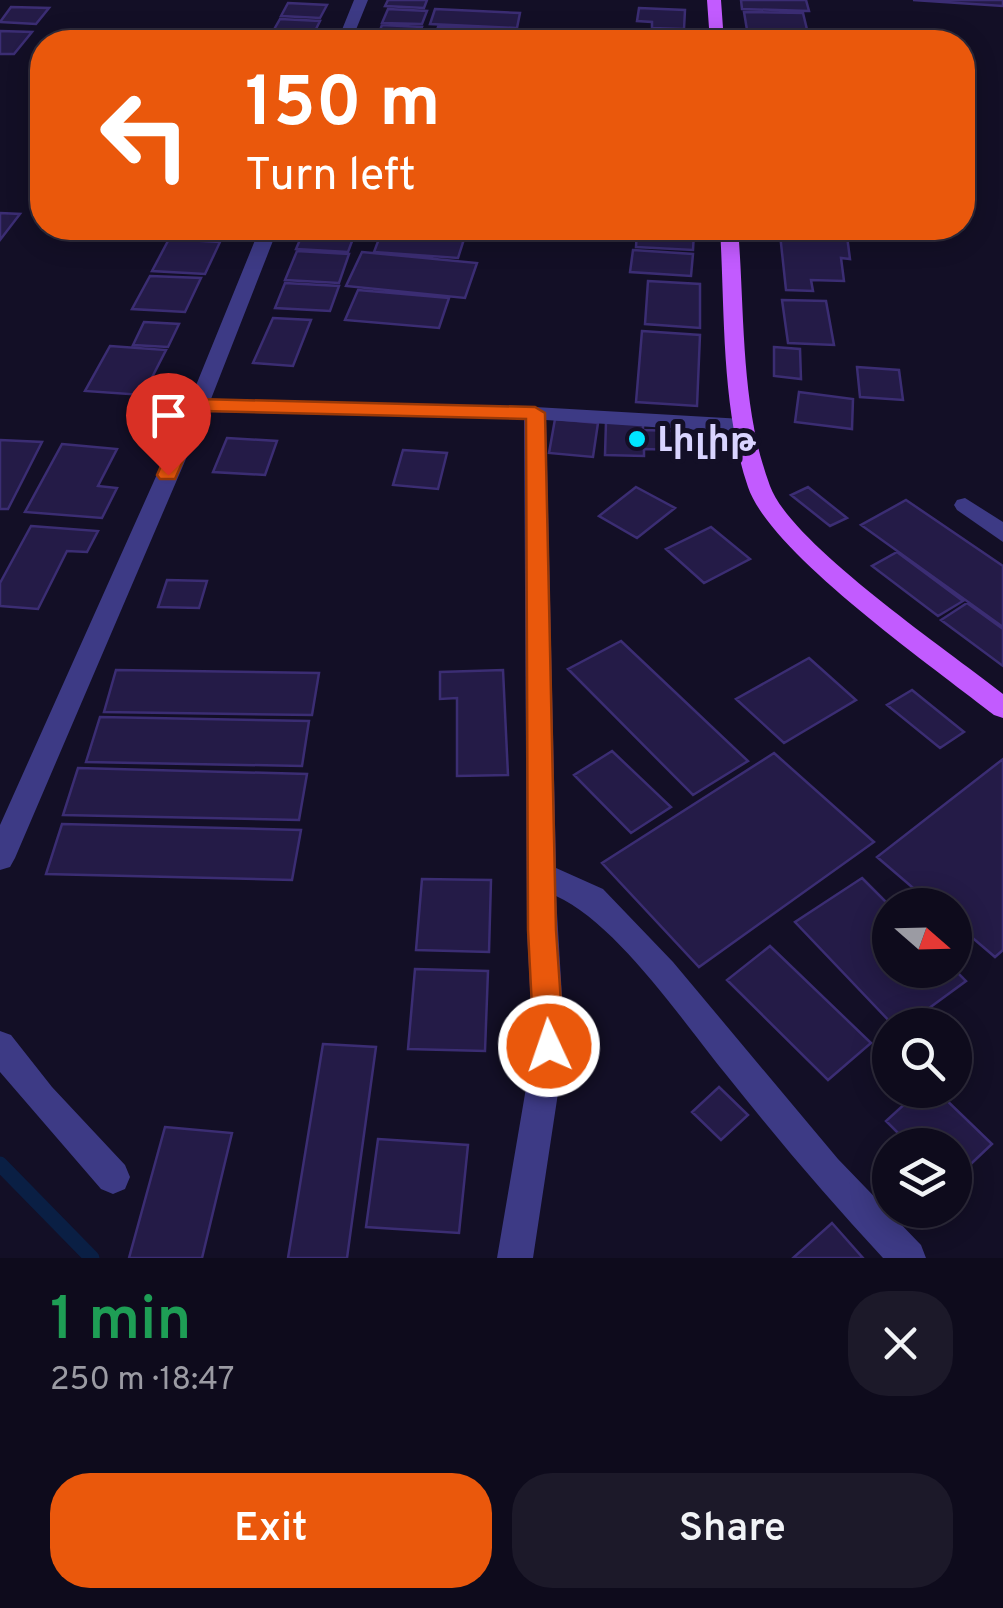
<!DOCTYPE html>
<html lang="en">
<head>
<meta charset="utf-8">
<style>
	body { margin:0; font-family:Overpass,"Noto Sans Armenian",sans-serif; background:#1c1929; color:#f1f3f6; height:100vh; display:flex; flex-direction:column; font-size:38px; white-space:nowrap }
	* { box-sizing:border-box; margin:0 }
	p { font-size:32px; color:#9b9ba3 }
	.icon { flex:none; width:55px; height:55px; fill:none; stroke:currentColor; stroke-width:2; stroke-linecap:round; stroke-linejoin:round }
	.map { position:relative; height:1258px; overflow:hidden }
	.sheet { display:flex; flex-direction:column; background:#0e0b1c; flex:1 }
	.sheet>* { flex:none }
	.top-card { position:absolute; left:30px; top:30px; width:945px; height:210px; border-radius:40px; box-shadow:0 5px 25px #0003,0 0 0 2px #2e2b3b; background:#ea580c; color:#fff; overflow:hidden }
	.needle { width:65px; rotate:110deg }
	.buttons { position:absolute; left:872px; top:888px; display:grid; gap:20px }
	.buttons a { display:grid; place-items:center; width:100px; height:100px; border-radius:50%; background:#0e0b1c; box-shadow:0 5px 25px #0003,0 0 0 2px #2e2b3b; font-size:50px }
	.pin { position:absolute; display:grid; place-items:center; width:85px; height:85px; color:#fff; margin:-102px -42px; border-radius:50% 50% 50% 0; rotate:-45deg; box-shadow:0 0 10px #0007 }
	.pin .icon { rotate:45deg }
	.me { position:absolute; width:110px; margin:-55px; rotate:357deg; stroke-linejoin:round; filter:drop-shadow(0 0 8px #0008) }
	.turn { display:flex; align-items:center; gap:35px; height:210px; padding:0 50px; font-size:45px }
	.turn .icon { width:130px; height:130px; stroke-width:2.5 }
	.turn b { display:block; font-size:70px; line-height:85px }
	.round { display:grid; place-items:center; flex:none; width:105px; height:105px; border-radius:40px; background:#1c1929 }
	.overview { display:flex; align-items:center; justify-content:space-between; height:170px; padding:0 50px }
	h1 { font-size:60px; font-weight:600; line-height:75px; color:#1e9e55 }
	.button { display:flex; gap:20px; margin-top:auto; padding:20px 50px }
	.button a { flex:1; height:115px; border-radius:40px; background:#ea580c; color:#fff; font-size:40px; font-weight:600; line-height:115px; text-align:center }
	.button a+a { background:#1c1929; color:#f1f3f6 }
	.map>svg:first-child { display:block }
	.lines { fill:none; stroke-linecap:round; stroke-linejoin:round }
	.stream { stroke:#0a1f44; stroke-width:15 }
	.building { fill:#241b47; stroke:#3b2d73; stroke-width:2.5 }
	.minor { fill:#3d3a85; fill-rule:evenodd }
	.major { fill:#c25bff; fill-rule:evenodd }
	.route { fill:#ea580c; stroke:#983908; stroke-width:2.5 }
	.poi-dot { fill:#00e5ff; stroke:#130f26; stroke-width:4 }
	.labels { text-anchor:middle; stroke-width:10; stroke-linejoin:round; paint-order:stroke }
	.poi-label { font-size:35px; font-weight:bold; fill:#d9d4ff; stroke:#130f26; text-anchor:start }
</style>
</head>
<body>
<div class="map">
<svg width="1003" height="1258" viewBox="0 0 1003 1258">
	<rect width="100%" height="100%" fill="#130f26"/>
	<g class="lines">
		<path class="stream" d="M 0,1164 L 92,1258"/>
	</g>
	<path class="building" d="M 388,0 L 427,0 L 424,8 L 385,6 Z
		M 741,0 L 806,0 L 809,11 L 742,9 Z
		M 1003,0 L 1003,6 L 913,0 Z
		M 288,3 L 327,5 L 320,18 L 281,16 Z
		M 11,7 L 49,8 L 36,24 L 0,22 Z
		M 639,8 L 685,10 L 684,29 L 652,28 L 652,22 L 637,21 Z
		M 388,9 L 427,11 L 422,24 L 382,23 Z
		M 435,9 L 520,13 L 517,28 L 430,24 Z
		M 744,12 L 803,13 L 810,42 L 749,42 Z
		M 280,19 L 320,21 L 313,35 L 272,33 Z
		M 382,25 L 422,27 L 417,41 L 376,40 Z
		M 438,27 L 515,29 L 512,42 L 433,42 Z
		M 0,31 L 32,32 L 14,54 L 0,54 Z
		M 627,31 L 685,34 L 685,42 L 626,42 Z
		M 160,38 L 242,41 L 157,42 Z
		M 0,213 L 20,214 L 0,240 Z
		M 60,228 L 156,228 L 150,237 L 57,232 Z
		M 178,228 L 228,228 L 222,239 L 173,236 Z
		M 305,228 L 357,228 L 348,252 L 296,249 Z
		M 383,228 L 466,233 L 458,258 L 374,252 Z
		M 637,229 L 694,232 L 693,250 L 636,247 Z
		M 780,234 L 847,236 L 850,259 L 841,258 L 844,281 L 811,280 L 813,291 L 786,290 Z
		M 169,239 L 220,242 L 205,274 L 152,271 Z
		M 633,250 L 693,254 L 691,276 L 630,272 Z
		M 297,251 L 349,254 L 339,283 L 285,280 Z
		M 362,252 L 477,263 L 465,298 L 346,286 Z
		M 150,276 L 201,278 L 185,312 L 132,309 Z
		M 648,281 L 700,284 L 700,328 L 645,324 Z
		M 285,283 L 339,286 L 330,311 L 275,308 Z
		M 358,290 L 449,298 L 439,328 L 345,320 Z
		M 782,300 L 826,301 L 834,345 L 788,343 Z
		M 273,318 L 311,320 L 293,366 L 253,363 Z
		M 144,322 L 179,324 L 168,347 L 133,345 Z
		M 642,331 L 700,335 L 697,406 L 636,402 Z
		M 110,346 L 166,350 L 143,395 L 85,391 Z
		M 774,347 L 800,349 L 801,379 L 774,376 Z
		M 857,367 L 899,370 L 903,400 L 860,397 Z
		M 799,392 L 853,399 L 852,429 L 795,422 Z
		M 555,419 L 598,423 L 593,457 L 549,453 Z
		M 606,422 L 643,423 L 643,430 L 677,431 L 678,450 L 644,449 L 644,456 L 605,455 Z
		M 227,438 L 277,441 L 265,475 L 213,472 Z
		M 0,440 L 42,442 L 8,509 L 0,509 Z
		M 62,444 L 117,449 L 98,486 L 117,488 L 102,518 L 25,512 Z
		M 403,450 L 447,453 L 438,489 L 393,485 Z
		M 636,487 L 675,508 L 637,538 L 599,516 Z
		M 808,487 L 847,518 L 830,526 L 791,495 Z
		M 906,500 L 1003,566 L 1003,627 L 861,525 Z
		M 31,526 L 98,531 L 87,552 L 67,551 L 38,609 L 0,606 L 0,583 Z
		M 711,527 L 750,559 L 704,583 L 666,549 Z
		M 897,552 L 963,601 L 938,616 L 872,566 Z
		M 167,580 L 207,581 L 199,608 L 158,607 Z
		M 967,603 L 1003,629 L 1003,666 L 941,620 Z
		M 621,641 L 748,761 L 693,795 L 568,669 Z
		M 809,658 L 856,700 L 784,743 L 736,699 Z
		M 116,670 L 319,673 L 312,715 L 104,712 Z
		M 503,670 L 508,775 L 457,776 L 457,698 L 440,699 L 440,672 Z
		M 912,690 L 964,732 L 940,748 L 887,705 Z
		M 100,717 L 309,721 L 302,766 L 86,762 Z
		M 612,751 L 671,807 L 631,833 L 574,775 Z
		M 774,753 L 874,842 L 699,967 L 602,863 Z
		M 1003,759 L 1003,950 L 995,957 L 955,923 L 955,905 L 933,905 L 877,857 Z
		M 78,768 L 307,774 L 299,820 L 63,815 Z
		M 62,824 L 301,830 L 292,880 L 46,874 Z
		M 862,878 L 890,906 L 890,970 L 955,970 L 966,981 L 906,1025 L 893,1025 L 795,922 Z
		M 422,879 L 491,880 L 489,952 L 416,950 Z
		M 770,946 L 871,1043 L 828,1080 L 727,980 Z
		M 415,969 L 488,971 L 485,1051 L 408,1049 Z
		M 323,1044 L 376,1047 L 347,1258 L 288,1258 Z
		M 719,1087 L 748,1115 L 721,1140 L 692,1112 Z
		M 920,1090 L 936,1090 L 992,1144 L 955,1179 L 955,1145 L 910,1145 L 886,1121 Z
		M 165,1127 L 232,1133 L 202,1258 L 129,1258 Z
		M 378,1139 L 468,1145 L 459,1233 L 366,1227 Z
		M 832,1223 L 863,1258 L 793,1258 Z"/>
	<g class="lines">
		<path class="minor" d="M 354,0 L 368,0 L 351,42 L 337,42 Z
			M 260,228 L 278,228 L 211,399 L 535,407 L 743,419 L 754,426 L 743,433 L 546,420 L 556,868 L 603,889 L 673,962 L 838,1159 L 921,1245 L 926,1258 L 883,1258 C 827,1198 775,1136 724,1072 C 681,1019 616,923 556,896 L 565,1047 L 533,1258 L 497,1258 L 533,1047 L 527,930 L 524,419 L 206,412 L 15,858 L 10,867 L 0,870 L 0,825 L 188,405 Z
			M 965,498 L 1003,522 L 1003,542 L 957,510 L 954,505 L 957,500 Z
			M 0,1031 L 11,1035 L 52,1087 L 125,1165 L 130,1177 L 125,1189 L 113,1194 L 101,1189 L 0,1072 Z"/>
		<path class="major" d="M 707,0 L 721,0 L 724,42 L 710,42 Z
			M 720,228 L 738,228 C 745,312 740,406 770,486 C 791,544 949,651 1003,694 L 1003,718 L 994,715 C 935,668 770,553 748,487 C 721,406 725,313 720,228 Z"/>
	</g>
	<path class="route" d="M 198,399 L 535,407 L 545,413 L 556,930 L 564,1046 L 559,1056 L 549,1060 L 539,1056 L 534,1046 L 528,930 L 526,419 L 205,411 L 175,479 L 160,479 L 157,475 L 188,405 Z"/>
	<circle class="poi-dot" cx="637" cy="439" r="10"/>
	<g class="labels">
		<g class="poi-label">
			<text x="657" y="451">Լիլիթ</text>
		</g>
	</g>
</svg>
<div class="buttons">
<a><svg class="needle" viewBox="-14 -14 28 28"><path d="M0-13l5 13h-10z" fill="#e53935"/><path d="M0 13l5-13h-10z" fill="#9b9ba3"/></svg></a>
<a><svg class="icon" aria-label="search" viewBox="0 0 24 24"><circle cx="10" cy="10" r="6"/><path d="M15 15l6 6"/></svg></a>
<a><svg class="icon" aria-label="layers" viewBox="0 0 24 24"><path d="M12 4l9 5-9 5-9-5zM3 14l9 5 9-5"/></svg></a>
</div>
<div class="pin" style="left:168px;top:475px;background:#d93025"><svg class="icon" aria-label="arrive" viewBox="0 0 24 24"><path d="M6 21V4h12l-3 4 3 4H6"/></svg></div>
<svg class="me" style="left:549px;top:1046px" viewBox="-20 -20 40 40"><circle r="17" fill="#ea580c" stroke="#fff" stroke-width="3"/><path d="M0-11L8 9 0 5-8 9z" fill="#fff"/></svg>
<div class="top-card">
<div class="turn"><svg class="icon" aria-label="left" viewBox="0 0 24 24"><path d="M17 20v-9H6M10 6l-5 5 5 5"/></svg><div><b>150 m</b>Turn left</div></div>
</div>
</div>
<section class="sheet">
<div class="overview"><div><h1>1 min</h1><p>250 m · 18:47</p></div><a class="round"><svg class="icon" aria-label="close" viewBox="0 0 24 24"><path d="M6 6l12 12M18 6L6 18"/></svg></a></div>
<div class="button"><a>Exit</a><a>Share</a></div>
</section>
</body>
</html>
